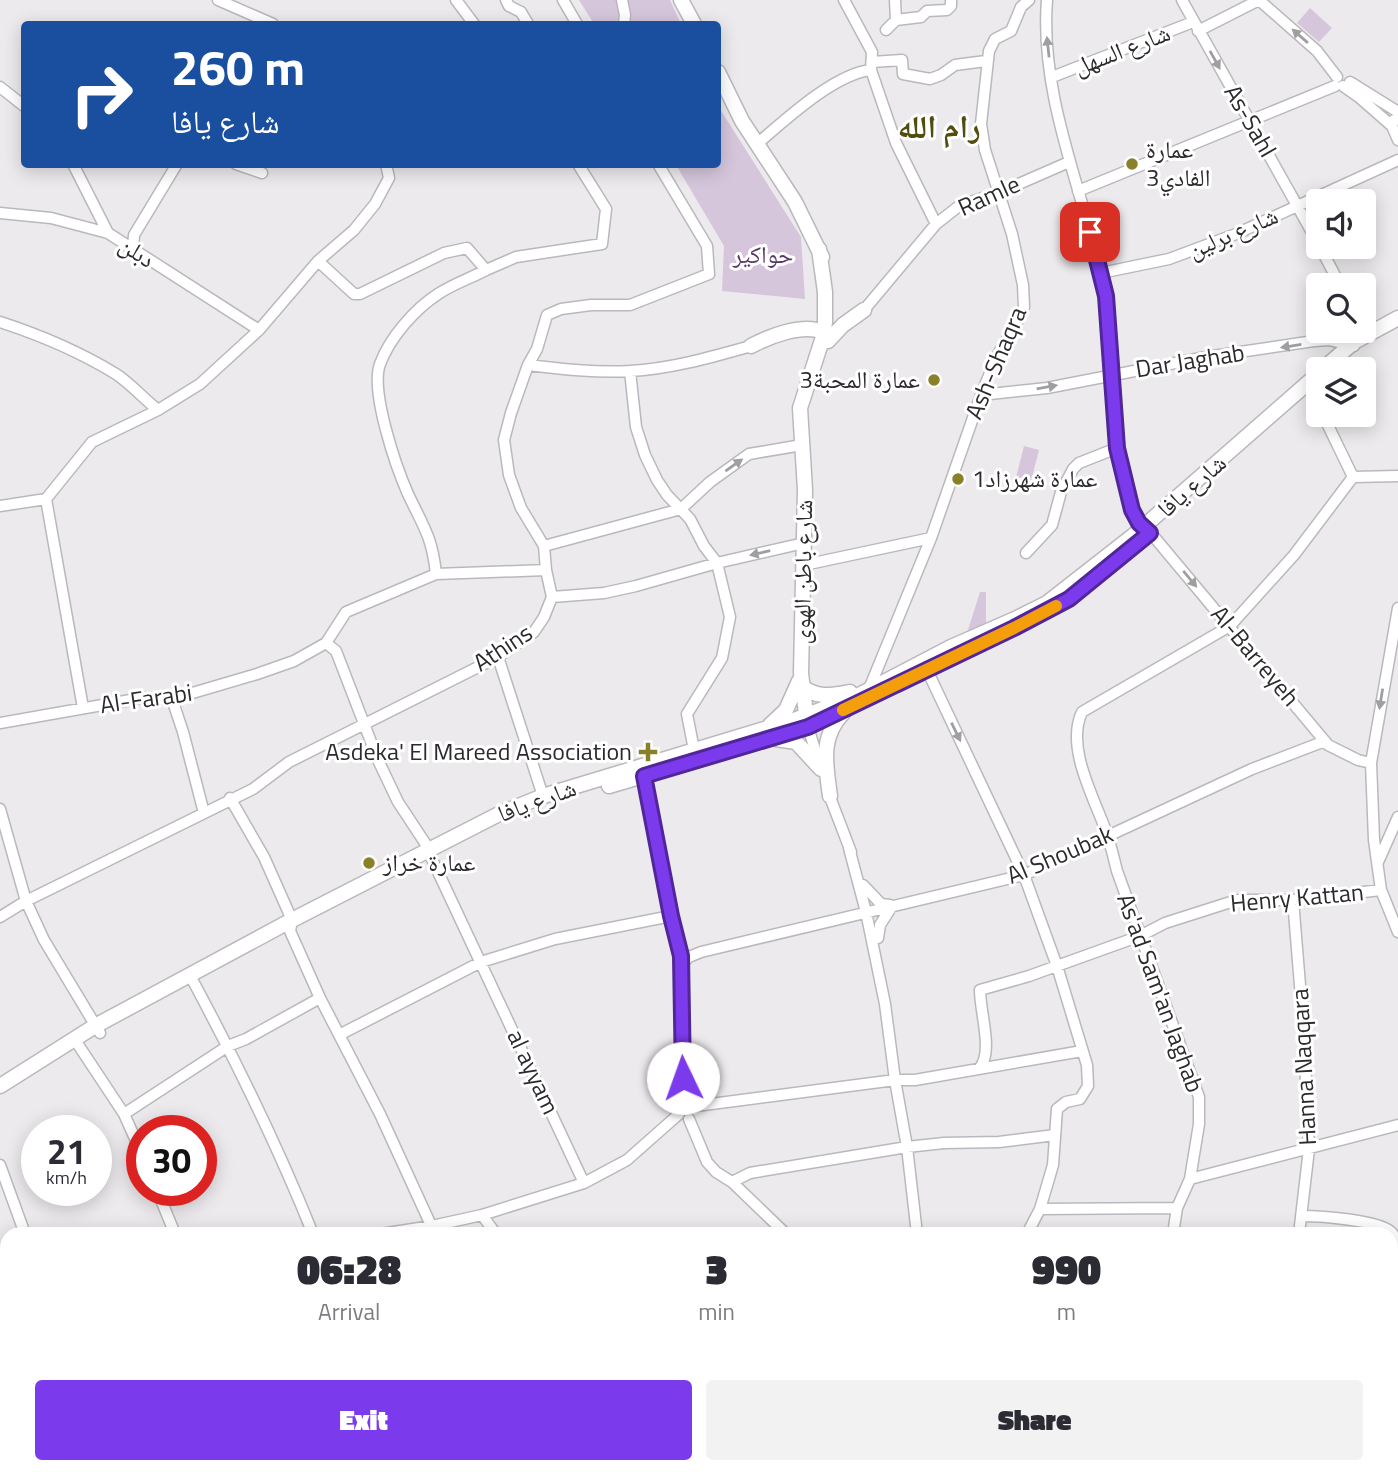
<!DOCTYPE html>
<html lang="en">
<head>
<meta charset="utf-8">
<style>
	body { margin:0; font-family:"Titillium Web","Noto Naskh Arabic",sans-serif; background:#f2f2f3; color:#2b2b33; height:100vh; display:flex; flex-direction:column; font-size:26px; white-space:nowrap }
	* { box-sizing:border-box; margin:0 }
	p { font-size:23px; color:#7c7c81 }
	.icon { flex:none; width:38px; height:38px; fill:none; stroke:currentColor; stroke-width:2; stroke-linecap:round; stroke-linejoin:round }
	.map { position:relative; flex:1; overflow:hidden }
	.side { position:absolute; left:0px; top:1227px; width:1398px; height:247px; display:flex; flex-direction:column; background:#fff; border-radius:21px 21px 0 0; box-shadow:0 4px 18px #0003 }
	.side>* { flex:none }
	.hud { position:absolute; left:21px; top:21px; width:700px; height:147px; border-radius:7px; box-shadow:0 4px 18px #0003; background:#1a4fa0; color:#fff; overflow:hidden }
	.controls { position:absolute; left:1306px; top:189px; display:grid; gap:14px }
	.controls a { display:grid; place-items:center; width:70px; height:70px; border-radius:7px; background:#fff; box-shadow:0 4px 18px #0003; font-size:35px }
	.speed { position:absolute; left:21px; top:1115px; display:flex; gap:14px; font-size:35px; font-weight:700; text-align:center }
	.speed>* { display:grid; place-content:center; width:91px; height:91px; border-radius:50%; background:#fff; box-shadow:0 4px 18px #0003; line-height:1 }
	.speed small { font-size:18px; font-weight:400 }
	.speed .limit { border:10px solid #d22; background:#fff; color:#111 }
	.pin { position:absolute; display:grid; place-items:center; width:60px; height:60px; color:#fff; margin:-30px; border-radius:14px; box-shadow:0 4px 10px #0006 }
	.me { position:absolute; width:77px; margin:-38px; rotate:357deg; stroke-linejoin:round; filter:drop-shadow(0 0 5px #0008) }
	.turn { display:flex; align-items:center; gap:24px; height:147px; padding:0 35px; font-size:32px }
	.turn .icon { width:91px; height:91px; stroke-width:2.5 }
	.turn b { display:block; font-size:49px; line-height:60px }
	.eta { display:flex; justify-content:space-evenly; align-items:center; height:119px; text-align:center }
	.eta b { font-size:42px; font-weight:800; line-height:49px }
	.action { display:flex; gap:14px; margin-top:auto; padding:14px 35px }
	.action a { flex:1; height:80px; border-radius:7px; background:#7c3aed; color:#fff; font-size:28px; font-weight:800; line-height:80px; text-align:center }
	.action a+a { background:#f2f2f3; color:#2b2b33 }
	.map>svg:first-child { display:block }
	.green { fill:#d5c6dc }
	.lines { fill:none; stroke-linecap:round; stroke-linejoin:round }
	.minor-casing { stroke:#bab8bc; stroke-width:13 }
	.major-casing { stroke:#bab8bc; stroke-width:17 }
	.minor { stroke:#fff; stroke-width:10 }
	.major { stroke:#fff; stroke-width:14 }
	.oneway { fill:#a09fa0 }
	.route-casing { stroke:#51269a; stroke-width:18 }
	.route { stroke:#7c3aed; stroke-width:12 }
	.slow { stroke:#f59e0b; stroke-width:12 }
	.poi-dot { fill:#888129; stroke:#fff; stroke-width:2.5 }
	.labels { text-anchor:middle; stroke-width:6; stroke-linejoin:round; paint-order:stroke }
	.street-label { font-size:24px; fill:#2b2a2c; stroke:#fff }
	.poi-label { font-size:24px; fill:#2b2a2c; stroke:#fff; text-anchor:start }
	.park-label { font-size:24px; fill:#583866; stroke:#fff }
	.district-label { font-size:32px; font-weight:bold; fill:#524d0e; stroke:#fff }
</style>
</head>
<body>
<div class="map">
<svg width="1398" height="1472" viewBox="0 0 1398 1472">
	<rect width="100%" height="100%" fill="#edeaee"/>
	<path class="green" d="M 579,0 L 670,0 L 681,24 L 594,24 Z
		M 1310,8 L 1332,28 L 1319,42 L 1297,23 Z
		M 718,106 L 801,237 L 805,299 L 722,291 L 724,246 L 676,165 L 718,164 Z
		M 1024,446 L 1039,450 L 1031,481 L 1016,477 Z
		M 980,592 L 986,592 L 986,626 L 967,633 Z"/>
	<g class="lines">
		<defs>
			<path id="minor" d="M 218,0 L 273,24
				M 456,0 L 474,24
				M 506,0 L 509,6 L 521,12 L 528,24
				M 563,0 L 577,24
				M 622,0 L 625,15 L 624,24
				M 844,0 L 872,52 L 871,70 L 896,143 L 936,224
				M 895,0 L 896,20
				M 1047,0 C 1039,100 1087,199 1106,296 L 1117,448 L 1132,510 L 1139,523 L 1155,538 L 1328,745 L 1358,760 L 1371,763
				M 1182,0 L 1318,243
				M 1259,0 L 1317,51 L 1337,77
				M 886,30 L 896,20 L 921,17 L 927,11 L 947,10 L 951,6 L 951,0
				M 1198,31 L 1259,0
				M 872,62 L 902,60 L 903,74 L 930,79 L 941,75 L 955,65 L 986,61
				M 1052,77 L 1193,22
				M 1350,82 L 1398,112
				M 1343,86 L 1360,98 L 1392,126
				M 0,87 L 24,106
				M 1394,120 L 1392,126 L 1398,140
				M 757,144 C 785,120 834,74 871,70
				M 73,164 L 108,233
				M 236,164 L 262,173
				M 1078,191 L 1335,86
				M 0,213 L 51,218 L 108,233 L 259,330
				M 1320,247 L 1340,285
				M 133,250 L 134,235 L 177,164
				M 318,261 L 354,294 L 360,294 L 444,253 L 467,248 L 486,270 L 516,257 L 602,244 L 606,209 L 578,164
				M 486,270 C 471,278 453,284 438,294 C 415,309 390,337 380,364 C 370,391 396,467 408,494 C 423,526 432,536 436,574 L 546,570
				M 1101,273 L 1169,259 L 1236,234 L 1398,160
				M 864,310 L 936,224 L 959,206 L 998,193 L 1069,162
				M 0,322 C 40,335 80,352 116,374 C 131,384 144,399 158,410
				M 528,365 C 561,369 596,373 630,371 C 671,369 712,357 751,346
				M 630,371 L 636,427 L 645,455 L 657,480 L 667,495 L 690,519 L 704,546 L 717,563 L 730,617 L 722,658 L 687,714 L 694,750
				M 1312,392 L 1318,405
				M 981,395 L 1047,388 L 1206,357 L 1314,341 L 1329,340 L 1354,346
				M 1323,415 L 1353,477 L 1398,476
				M 46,499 L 83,708
				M 0,506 L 46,499 L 92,442 L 158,410 L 200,384 L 259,330 L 318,261 L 354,230 L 375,204 L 389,178 L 386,164
				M 544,546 L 681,509 L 710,482 L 749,454 L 802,445
				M 1026,553 L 1052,525 L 1061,492 L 1073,469 L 1079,463 L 1117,448
				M 804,565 L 931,538
				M 552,597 L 604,593 L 636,586 L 717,563 L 804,543
				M 1398,608 L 1371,763 L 1374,840 L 1381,890 L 1398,932
				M 326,643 L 336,651 L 378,760 L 398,802 L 429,849
				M 498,657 L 543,796
				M 927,670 L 1024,875 L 1057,966 L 1087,1065 L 1088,1086 L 1080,1099 L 1066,1102 L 1057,1109 L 1053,1165 L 1040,1209 L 1027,1234
				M 869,689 L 931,538 L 981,395 L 997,356 L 1021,315 L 1024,307 L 1023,285 L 1012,234 L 985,150 L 981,124 L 989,51 L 995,39 L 1011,31 L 1021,7 L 1029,0
				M 172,699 L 183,732 L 204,813
				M 0,723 L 142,698 L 172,699 L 257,674 L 294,661 L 326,643 L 346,612 L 436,574
				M 808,727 L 820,766
				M 644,776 L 671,916 L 682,956 L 681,1056 L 686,1100
				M 828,792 L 851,852
				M 0,809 L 26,901 L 44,940 L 100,1033
				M 849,848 L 866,912 L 885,1004 L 895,1080 L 907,1147 L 917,1234
				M 431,857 L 584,1183
				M 1378,862 L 1398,817
				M 863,885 L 881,904 L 890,905
				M 1293,900 L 1304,1034 L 1309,1149 L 1299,1234
				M 0,917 L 26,901 L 253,789 L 289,762 L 498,657 L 534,632 L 544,617 L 552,597 L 546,570 L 544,546 L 521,508 L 509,475 L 504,440 L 511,413 L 528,365 L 537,349 L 547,315 L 561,309 L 591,305 L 630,305 L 709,274 L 707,246 L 658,164
				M 878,938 L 880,925 L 892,906
				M 681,965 L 689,957 L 701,952 L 1024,875 L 1252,769 L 1325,741
				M 193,981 C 237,1063 278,1147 313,1234
				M 320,998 L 380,1114 L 435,1234
				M 339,1035 L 481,962 L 555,939 L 671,916
				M 79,1046 L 124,1114 L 142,1154
				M 979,1069 C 994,1052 980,1014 980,990 L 1029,976 L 1140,936 L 1165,923 L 1237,900 L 1293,900 L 1381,890
				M 696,1106 L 895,1080 L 915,1080 L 1082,1051
				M 124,1114 L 228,1046 L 246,1039 L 320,998 L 290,931 L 292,920 L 264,857 L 230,798
				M 689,1119 L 707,1162 L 716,1172 L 732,1182 L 786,1234
				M 0,1165 L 25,1234
				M 1190,1179 L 1398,1125
				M 732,1182 L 750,1173 L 907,1147 L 944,1143 L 999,1142 L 1055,1135
				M 157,1190 L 175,1234
				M 1040,1209 L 1177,1208
				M 482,1215 L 496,1234
				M 1301,1216 C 1320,1216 1378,1220 1391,1232 C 1394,1235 1396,1239 1398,1242
				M 381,1234 L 432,1226 L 482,1215 L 584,1183 L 627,1160 L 679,1114
				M 1173,1234 L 1177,1208 L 1190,1179 L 1199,1124 L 1199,1097 L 1117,871 C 1114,859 1111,846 1107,834 C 1095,799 1065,748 1082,712 L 1230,626 L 1294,555 L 1353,477
				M 1391,1312 L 1398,1287
				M 0,1382 L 7,1391
				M 0,1432 L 7,1429
				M 1391,1458 L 1398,1438
				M 55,1466 L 56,1472
				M 68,1466 L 73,1472
				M 116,1466 L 118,1472
				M 194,1466 L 195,1472
				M 280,1466 L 283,1472
				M 491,1466 L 494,1472
				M 574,1466 L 577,1472
				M 841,1472 L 842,1466
				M 1116,1472 L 1117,1466
				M 1252,1472 L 1253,1466
				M 1345,1472 L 1346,1466
				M 1386,1472 L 1388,1466"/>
			<path id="major" d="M 681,0 L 694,24
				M 718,72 L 742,121 L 795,202 L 822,257
				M 751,346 C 770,336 803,323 823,332 L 828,341 L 843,325 L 864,310
				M 1323,369 L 1354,342 L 1398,318
				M 899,684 L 997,636
				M 802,686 C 816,699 833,695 850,692
				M 807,722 L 801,673 L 805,490 L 800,408 L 823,337 L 825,322 L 825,292 L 819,249
				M 770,725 L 786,710 L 799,681
				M 776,739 L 796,742 L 821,769
				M 609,786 L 796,731 L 842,710
				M 830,796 C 826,765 819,737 844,712
				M 0,1086 L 95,1026 L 292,920 L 499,814 L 543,796 L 794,720 L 859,695 L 951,647 L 1015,619 L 1047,603 L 1134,535 L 1318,374"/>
		</defs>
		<use href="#minor" class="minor-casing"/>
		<use href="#major" class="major-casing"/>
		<use href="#minor" class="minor"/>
		<use href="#major" class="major"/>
	</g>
	<defs><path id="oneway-solid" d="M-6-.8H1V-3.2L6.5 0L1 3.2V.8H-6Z" transform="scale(1.75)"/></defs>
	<g class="oneway">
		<use href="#oneway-solid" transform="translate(1300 36) rotate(-139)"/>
		<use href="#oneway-solid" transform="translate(1048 47) rotate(-96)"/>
		<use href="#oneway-solid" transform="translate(1215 60) rotate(61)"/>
		<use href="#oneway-solid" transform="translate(1291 346) rotate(171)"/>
		<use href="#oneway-solid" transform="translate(1047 387) rotate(-10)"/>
		<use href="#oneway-solid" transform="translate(734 465) rotate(-35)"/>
		<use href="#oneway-solid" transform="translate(760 553) rotate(167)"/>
		<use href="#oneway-solid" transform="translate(1190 579) rotate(50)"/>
		<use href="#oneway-solid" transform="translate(1381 699) rotate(99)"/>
		<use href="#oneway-solid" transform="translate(956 732) rotate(64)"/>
	</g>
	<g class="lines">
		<defs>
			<path id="route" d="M 683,1078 L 681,956 L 671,916 L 644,776 L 808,727 L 1014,628 L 1069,599 L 1150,533 L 1139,523 L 1132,510 L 1117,448 L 1106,296 L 1090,232"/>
		</defs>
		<use href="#route" class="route-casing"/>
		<use href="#route" class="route"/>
		<path class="slow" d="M 843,710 L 1014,628 L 1056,606"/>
	</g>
	<g class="poi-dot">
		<circle cx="1132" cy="164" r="7"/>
		<circle cx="934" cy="380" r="7"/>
		<circle cx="958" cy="479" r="7"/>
		<path d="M644.5 741.5h7v7h7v7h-7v7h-7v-7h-7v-7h7z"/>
		<circle cx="369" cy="863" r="7"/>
	</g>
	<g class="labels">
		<g class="street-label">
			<text transform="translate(1122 50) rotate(-21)" y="8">شارع السهل</text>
			<text transform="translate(1250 121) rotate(60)" y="8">As-Sahl</text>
			<text transform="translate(989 196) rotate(-24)" y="8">Ramle</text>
			<text transform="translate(1233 233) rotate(-23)" y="8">شارع برلين</text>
			<text transform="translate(137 252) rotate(33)" y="8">دبلن</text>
			<text transform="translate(1190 361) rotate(-9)" y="8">Dar Jaghab</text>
			<text transform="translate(996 363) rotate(-67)" y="8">Ash-Shaqra</text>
			<text transform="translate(1192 486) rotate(-41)" y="8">شارع يافا</text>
			<text transform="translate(803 572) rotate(-89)" y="8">شارع باطن الهوى</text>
			<text transform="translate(503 648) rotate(-33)" y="8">Athins</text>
			<text transform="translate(1255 656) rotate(50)" y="8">Al-Barreyeh</text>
			<text transform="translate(146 699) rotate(-8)" y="8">Al-Farabi</text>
			<text transform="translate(537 801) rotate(-20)" y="8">شارع يافا</text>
			<text transform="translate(1060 855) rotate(-23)" y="8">Al Shoubak</text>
			<text transform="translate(1297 898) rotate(-5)" y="8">Henry Kattan</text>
			<text transform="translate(1160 993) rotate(70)" y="8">As'ad Sam'an Jaghab</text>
			<text transform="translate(1304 1067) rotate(-93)" y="8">Hanna Naqqara</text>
			<text transform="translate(533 1072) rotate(65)" y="8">al ayyam</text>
		</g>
		<g class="poi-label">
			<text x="1146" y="158">عمارة<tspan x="1146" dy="28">الفادي3</tspan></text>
			<text x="920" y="388" text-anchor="end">عمارة المحبة3</text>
			<text x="972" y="487">عمارة شهرزاد1</text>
			<text x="632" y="760" text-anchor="end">Asdeka' El Mareed Association</text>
			<text x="383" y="871">عمارة خراز</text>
		</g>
		<g class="park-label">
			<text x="763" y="263">حواكير</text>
		</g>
		<g class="district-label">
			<text x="939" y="138">رام الله</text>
		</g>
	</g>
</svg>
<div class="controls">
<a><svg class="icon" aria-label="sound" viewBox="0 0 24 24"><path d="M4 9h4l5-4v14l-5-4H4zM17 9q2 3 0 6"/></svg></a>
<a><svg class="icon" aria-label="search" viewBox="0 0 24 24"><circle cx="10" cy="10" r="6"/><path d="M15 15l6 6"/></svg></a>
<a><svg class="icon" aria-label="layers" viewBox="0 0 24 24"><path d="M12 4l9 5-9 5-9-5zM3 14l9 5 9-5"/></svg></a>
</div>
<div class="speed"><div>21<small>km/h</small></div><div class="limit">30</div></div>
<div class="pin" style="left:1090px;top:232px;background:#d93025"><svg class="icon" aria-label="arrive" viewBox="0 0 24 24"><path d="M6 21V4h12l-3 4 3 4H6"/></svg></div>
<svg class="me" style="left:683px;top:1078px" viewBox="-20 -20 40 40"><circle r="19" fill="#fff"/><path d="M0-13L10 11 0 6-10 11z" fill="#7c3aed"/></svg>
<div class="hud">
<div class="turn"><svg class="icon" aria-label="right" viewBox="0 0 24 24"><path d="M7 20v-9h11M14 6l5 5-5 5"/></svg><div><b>260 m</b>شارع يافا</div></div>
</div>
<section class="side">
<div class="eta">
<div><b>06:28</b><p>Arrival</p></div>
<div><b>3</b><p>min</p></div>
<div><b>990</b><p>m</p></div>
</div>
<div class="action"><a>Exit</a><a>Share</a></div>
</section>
</div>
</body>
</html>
